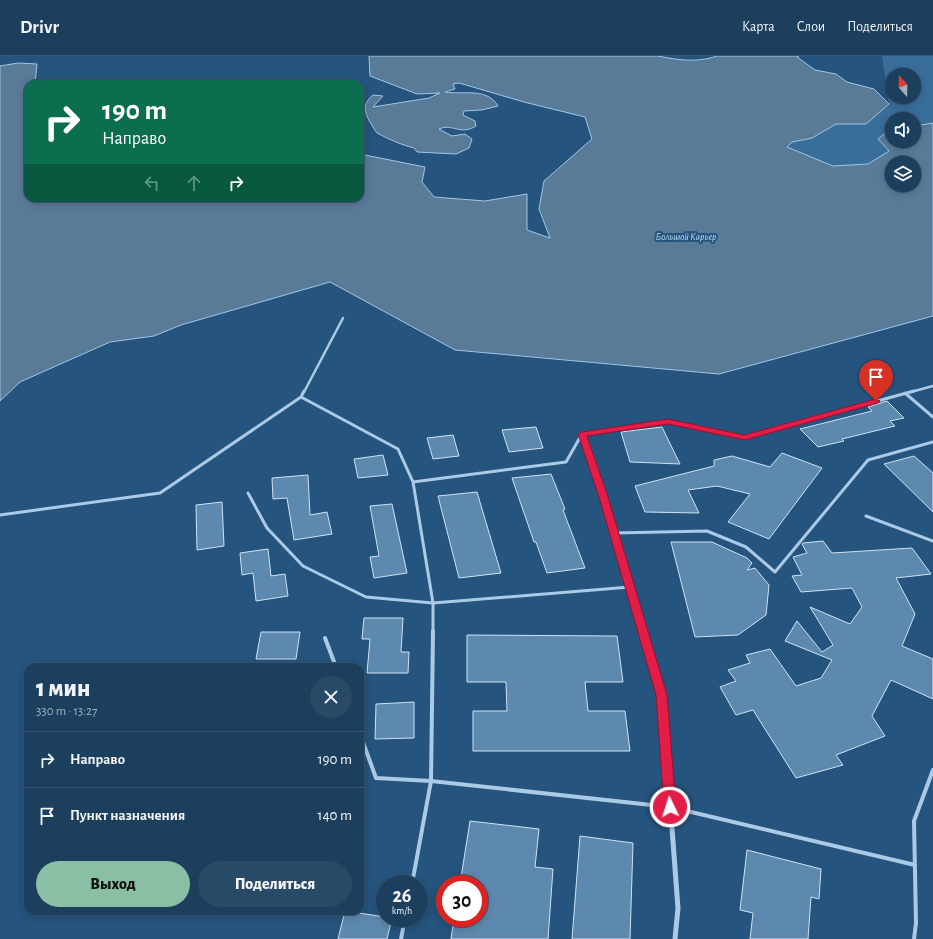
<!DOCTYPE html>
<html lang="ru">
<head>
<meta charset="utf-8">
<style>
	body { margin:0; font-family:"Alegreya Sans",sans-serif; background:#294a67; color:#f1f3f6; height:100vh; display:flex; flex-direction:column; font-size:15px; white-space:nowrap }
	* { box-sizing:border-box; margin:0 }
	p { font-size:13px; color:#a0afbc }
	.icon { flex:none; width:22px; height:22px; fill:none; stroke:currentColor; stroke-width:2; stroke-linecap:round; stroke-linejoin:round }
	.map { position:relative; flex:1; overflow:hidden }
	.sheet { position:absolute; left:24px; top:607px; width:340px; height:252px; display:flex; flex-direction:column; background:#1c3f5e; border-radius:12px; box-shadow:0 2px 10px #0003,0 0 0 1px #3a5873 }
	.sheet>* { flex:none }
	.top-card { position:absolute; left:24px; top:24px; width:340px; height:122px; border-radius:12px; box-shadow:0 2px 10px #0003,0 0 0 1px #3a5873; background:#0b6e4f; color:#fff; overflow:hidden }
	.needle { width:26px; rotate:340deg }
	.buttons { position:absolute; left:885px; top:12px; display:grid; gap:8px }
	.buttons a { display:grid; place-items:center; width:36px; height:36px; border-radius:50%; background:#1c3f5e; box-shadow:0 2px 10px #0003,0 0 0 1px #3a5873; font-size:20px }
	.speed { position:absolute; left:376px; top:819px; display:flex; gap:8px; font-size:20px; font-weight:700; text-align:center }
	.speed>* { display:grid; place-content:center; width:52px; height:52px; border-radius:50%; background:#1c3f5e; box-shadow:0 2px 10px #0003,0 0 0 1px #3a5873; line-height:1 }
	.speed small { font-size:10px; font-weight:400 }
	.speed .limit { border:6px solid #d22; background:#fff; color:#111 }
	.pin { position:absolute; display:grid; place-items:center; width:34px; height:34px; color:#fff; margin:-41px -17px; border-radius:50% 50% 50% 0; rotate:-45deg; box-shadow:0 0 4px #0007 }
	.pin .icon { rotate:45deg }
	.me { position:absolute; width:44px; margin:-22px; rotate:356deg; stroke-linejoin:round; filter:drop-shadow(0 0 3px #0008) }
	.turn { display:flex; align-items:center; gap:14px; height:84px; padding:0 12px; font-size:18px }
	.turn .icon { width:52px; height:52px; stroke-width:2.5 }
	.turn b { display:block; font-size:28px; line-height:34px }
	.lanes { display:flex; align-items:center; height:38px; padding:0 12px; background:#0003; justify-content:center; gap:20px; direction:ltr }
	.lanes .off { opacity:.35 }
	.round { display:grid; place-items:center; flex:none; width:42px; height:42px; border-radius:21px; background:#294a67 }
	.summary { display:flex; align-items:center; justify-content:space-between; height:68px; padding:0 12px }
	h1 { font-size:24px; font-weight:800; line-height:30px }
	.button { display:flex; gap:8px; margin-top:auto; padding:8px 12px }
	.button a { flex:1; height:46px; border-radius:24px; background:#8abfa5; color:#111; font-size:16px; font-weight:800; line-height:46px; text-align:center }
	.button a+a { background:#294a67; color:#f1f3f6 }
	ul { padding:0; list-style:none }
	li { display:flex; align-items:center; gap:12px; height:56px; padding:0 12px; border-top:1px solid #3a5873 }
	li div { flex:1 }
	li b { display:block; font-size:15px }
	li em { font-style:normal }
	header { display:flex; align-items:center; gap:24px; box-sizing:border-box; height:56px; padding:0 20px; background:#1c3f5e; border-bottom:1px solid #3a5873 }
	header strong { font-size:19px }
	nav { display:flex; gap:22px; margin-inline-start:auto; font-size:14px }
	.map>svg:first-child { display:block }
	.green { fill:#396e9b; fill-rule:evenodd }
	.water { fill:#5a7b98; stroke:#9fc6e6; fill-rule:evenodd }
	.building { fill:#5e89ae; stroke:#cee3f4 }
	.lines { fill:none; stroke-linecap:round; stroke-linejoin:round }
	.service-far2 { stroke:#abcae5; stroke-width:2.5 }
	.service-far1 { stroke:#abcae5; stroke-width:3 }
	.service { stroke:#abcae5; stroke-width:4 }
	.minor-far1 { stroke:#abcae5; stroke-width:4 }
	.minor { stroke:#abcae5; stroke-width:5 }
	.route { fill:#e11d48; stroke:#92132f }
	.labels { text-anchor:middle; stroke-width:4; stroke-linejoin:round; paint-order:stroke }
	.far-water-label { font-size:10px; font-style:italic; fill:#b6d4ed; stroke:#25547e }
</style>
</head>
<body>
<header>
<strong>Drivr</strong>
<nav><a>Карта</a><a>Слои</a><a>Поделиться</a></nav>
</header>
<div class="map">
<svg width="933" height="883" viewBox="0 0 933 883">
	<rect width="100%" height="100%" fill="#25547e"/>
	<path class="green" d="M 882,0 L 933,0 L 933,67 L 914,70 L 914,63 L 892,63 L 892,76 L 884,78 L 878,83 L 889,95 L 868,108 L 833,110 L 786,91 L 792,86 L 812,82 L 836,68 L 866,68 L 889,48 ZM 892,19 L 914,19 L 914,41 L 892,41 Z"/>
	<path class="water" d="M 369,0 L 658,0 C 678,4 697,7 717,0 L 799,0 L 797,1 L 815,14 L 836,18 L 847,26 L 874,33 L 889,48 L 866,68 L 836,68 L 812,82 L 792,86 L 787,91 L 833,110 L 868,108 L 889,95 L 878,83 L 884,78 L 892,76 L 892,85 L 914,85 L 914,70 L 933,67 L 933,260 L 719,318 L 455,294 L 330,226 L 181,269 L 154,280 L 110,286 L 20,326 L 0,345 L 0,10 L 18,7 L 37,8 L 35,28 L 28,28 L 28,142 L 360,142 L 360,98 L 425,111 L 422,126 L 434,141 L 485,145 L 527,138 L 527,174 L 550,182 L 539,153 L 544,125 L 592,83 L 585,61 L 524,46 L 459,27 L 453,28 L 455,33 L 445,36 C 463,39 487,31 498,50 L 482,54 L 464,55 L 463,59 L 475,65 L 476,70 C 460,80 453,67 439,73 L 452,80 L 465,78 L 472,83 L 469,92 L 456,98 L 417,96 L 414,92 C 402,89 390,84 379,78 C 376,77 375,74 373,71 C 366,60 360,49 373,39 L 383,40 L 373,51 L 429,42 L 440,37 L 417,38 L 370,20 ZM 892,107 L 914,107 L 914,129 L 892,129 Z"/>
	<path class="building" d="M 887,345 L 904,362 L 890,365 L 895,370 L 842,383 L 844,385 L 818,391 L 800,373 L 872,355 L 868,351 Z
		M 536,371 L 543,392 L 509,396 L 502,374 Z
		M 662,371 L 680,408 L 630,406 L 621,376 Z
		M 453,379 L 459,400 L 433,403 L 427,382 Z
		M 782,397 L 822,412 L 769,483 L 728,466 L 750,438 L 717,430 L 688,434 L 699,457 L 645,456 L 635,430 L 714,410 L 714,404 L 732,400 L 770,411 Z
		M 383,399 L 388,419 L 358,422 L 354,403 Z
		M 914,400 L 933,417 L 933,456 L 884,408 Z
		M 551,418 L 565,453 L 563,454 L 585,512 L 547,517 L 536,486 L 534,486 L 512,422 Z
		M 308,419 L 310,459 L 327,456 L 332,478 L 294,484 L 287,442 L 273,443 L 272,422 Z
		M 477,436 L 501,517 L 459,522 L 438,440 Z
		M 222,446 L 224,490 L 197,494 L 196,449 Z
		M 392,448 L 407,517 L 374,522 L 370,501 L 379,500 L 370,450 Z
		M 823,485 L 832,497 L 912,492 L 931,518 L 896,522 L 915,558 L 902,590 L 933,603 L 933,643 L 891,624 L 872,660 L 885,680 L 836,699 L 843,709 L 796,722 L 753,654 L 736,659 L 720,631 L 736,625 L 728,614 L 750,607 L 746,599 L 770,593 L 796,630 L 821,622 L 832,604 L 785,585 L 797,565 L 822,596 L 833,589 L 810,551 L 850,568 L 862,551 L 852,532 L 801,536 L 792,520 L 802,519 L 793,501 L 807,497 L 802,488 L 803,487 Z
		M 671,486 L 712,486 L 747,502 L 752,507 L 747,514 L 755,512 L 769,529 L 766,559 L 738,579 L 695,581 Z
		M 268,493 L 271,520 L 285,518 L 288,540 L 256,545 L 253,517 L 242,519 L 240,497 Z
		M 364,562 L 403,562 L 401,596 L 409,596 L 408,617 L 367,617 L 370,583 L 362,583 Z
		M 261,576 L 300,576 L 296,603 L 256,603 Z
		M 467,579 L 617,580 L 623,626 L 585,626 L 588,655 L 625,655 L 630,695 L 473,695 L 473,655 L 507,655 L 506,626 L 467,626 Z
		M 414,646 L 414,682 L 375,683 L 376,648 Z
		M 470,765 L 539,773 L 535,811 L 553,813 L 548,883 L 451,883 L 454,862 L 479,862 L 479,828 L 460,828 Z
		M 580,780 L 633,787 L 630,883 L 572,883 Z
		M 747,794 L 821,813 L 819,843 L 811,841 L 808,883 L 750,883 L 753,857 L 740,854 Z
		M 345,855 L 392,862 L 387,883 L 338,883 Z"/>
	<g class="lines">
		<path class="service-far2" d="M 304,336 L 343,262
			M 911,336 L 933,330"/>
		<path class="service-far1" d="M 905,337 L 933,361
			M 301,341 L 398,393 L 413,426
			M 248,437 L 267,472 L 303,510 L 366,541 L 433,547 L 630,531
			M 0,459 L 160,437 L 301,341 L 304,335
			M 866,460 L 933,485
			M 614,477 L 707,475 L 746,491 L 775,516 L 868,404 L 933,386
			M 433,576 L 433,547 L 413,426 L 566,406 L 582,378 L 668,366 L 745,381 L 914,335"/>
		<path class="service" d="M 325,582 L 336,611
			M 360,678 L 376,722 L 431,725 L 670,751 L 915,809
			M 412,828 L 431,725 L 433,575
			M 401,883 L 405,862
			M 914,883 L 916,867 L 914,765 L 933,714"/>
		<path class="minor-far1" d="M 582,378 L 603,441 L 643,576"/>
		<path class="minor" d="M 643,575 L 662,639 L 678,852 L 675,883"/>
	</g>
	<path class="route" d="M 876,343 L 880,345 L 878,347 L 745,384 L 668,368 L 587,380 L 608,441 L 667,639 L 676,751 L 674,754 L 670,756 L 666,754 L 664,751 L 656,639 L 599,441 L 578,378 L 582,376 L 668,363 L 744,379 Z"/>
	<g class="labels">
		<g class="far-water-label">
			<text x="686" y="184">Большой Карьер</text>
		</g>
	</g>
</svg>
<div class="buttons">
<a><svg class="needle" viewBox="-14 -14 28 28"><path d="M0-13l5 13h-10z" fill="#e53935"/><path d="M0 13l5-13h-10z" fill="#a0afbc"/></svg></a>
<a><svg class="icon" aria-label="sound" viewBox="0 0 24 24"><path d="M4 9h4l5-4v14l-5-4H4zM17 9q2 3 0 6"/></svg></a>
<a><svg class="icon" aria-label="layers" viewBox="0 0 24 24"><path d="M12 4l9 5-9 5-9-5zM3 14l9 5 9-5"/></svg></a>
</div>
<div class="speed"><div>26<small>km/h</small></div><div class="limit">30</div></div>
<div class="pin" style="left:876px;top:345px;background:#d93025"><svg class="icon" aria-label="arrive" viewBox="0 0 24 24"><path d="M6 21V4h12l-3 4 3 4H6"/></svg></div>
<svg class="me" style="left:670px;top:751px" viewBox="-20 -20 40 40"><circle r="17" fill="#e11d48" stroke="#fff" stroke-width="3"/><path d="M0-11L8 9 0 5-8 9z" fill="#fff"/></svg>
<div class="top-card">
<div class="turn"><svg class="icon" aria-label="right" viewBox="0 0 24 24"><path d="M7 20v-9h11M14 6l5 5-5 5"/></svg><div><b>190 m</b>Направо</div></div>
<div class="lanes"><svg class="icon off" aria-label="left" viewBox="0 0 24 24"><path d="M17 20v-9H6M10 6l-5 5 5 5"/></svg><svg class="icon off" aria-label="ahead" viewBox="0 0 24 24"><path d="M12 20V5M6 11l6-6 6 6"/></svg><svg class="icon" aria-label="right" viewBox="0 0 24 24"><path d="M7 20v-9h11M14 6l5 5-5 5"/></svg></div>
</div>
<section class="sheet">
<div class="summary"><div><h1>1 мин</h1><p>330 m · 13:27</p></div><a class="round"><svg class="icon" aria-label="close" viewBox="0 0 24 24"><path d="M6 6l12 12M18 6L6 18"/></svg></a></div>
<ul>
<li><svg class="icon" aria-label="right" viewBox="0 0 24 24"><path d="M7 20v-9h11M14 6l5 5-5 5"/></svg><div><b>Направо</b></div><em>190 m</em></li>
<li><svg class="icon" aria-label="arrive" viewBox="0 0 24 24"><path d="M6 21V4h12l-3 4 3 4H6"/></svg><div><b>Пункт назначения</b></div><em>140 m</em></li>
</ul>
<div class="button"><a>Выход</a><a>Поделиться</a></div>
</section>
</div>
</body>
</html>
